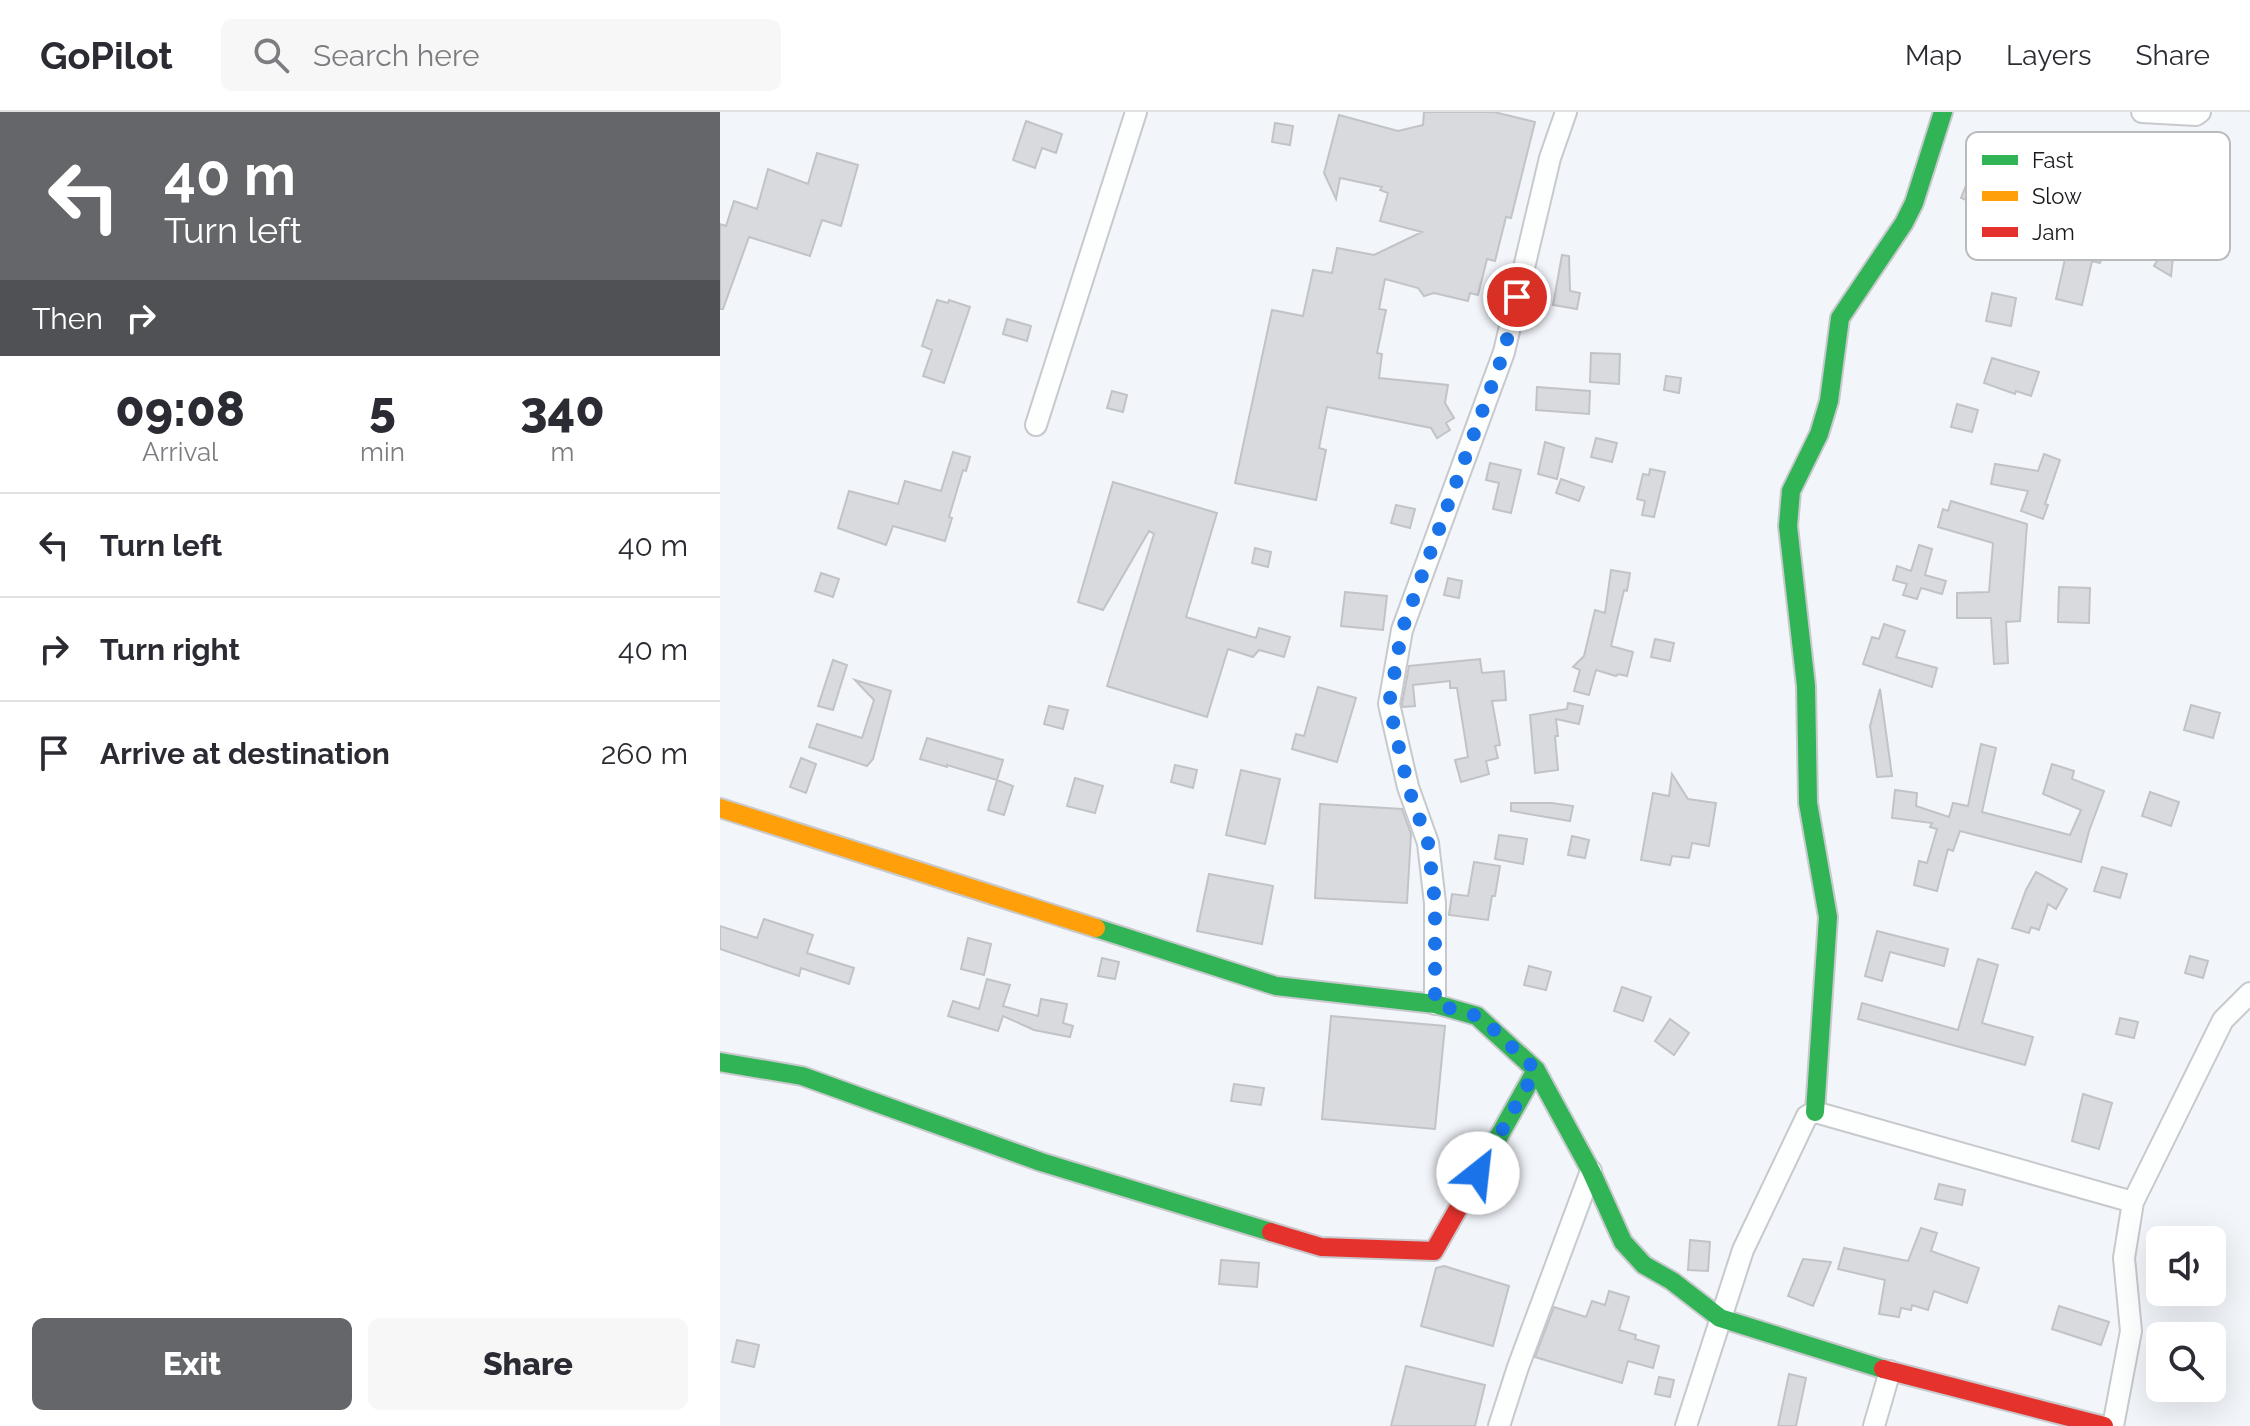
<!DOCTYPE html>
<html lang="en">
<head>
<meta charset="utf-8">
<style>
	body { margin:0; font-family:Raleway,sans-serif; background:#f7f7f7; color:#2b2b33; height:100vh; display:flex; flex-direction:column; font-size:30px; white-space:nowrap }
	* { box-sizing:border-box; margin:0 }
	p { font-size:26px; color:#7c7c81 }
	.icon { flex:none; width:44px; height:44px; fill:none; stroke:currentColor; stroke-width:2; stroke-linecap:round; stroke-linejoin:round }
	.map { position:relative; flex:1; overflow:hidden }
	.drawer { display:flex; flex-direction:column; background:#fff; width:720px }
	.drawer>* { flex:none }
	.guide { background:#64666a; color:#fff; overflow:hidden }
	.controls { position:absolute; left:1426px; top:1114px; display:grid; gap:16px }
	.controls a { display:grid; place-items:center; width:80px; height:80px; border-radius:12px; background:#fff; box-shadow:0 8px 32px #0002; font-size:40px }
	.pin { position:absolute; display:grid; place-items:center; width:68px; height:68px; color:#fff; margin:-34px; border:4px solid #fff; border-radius:50%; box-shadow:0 2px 8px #0007 }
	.me { position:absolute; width:88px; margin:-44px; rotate:29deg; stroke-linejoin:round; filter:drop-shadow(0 0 6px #0008) }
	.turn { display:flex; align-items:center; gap:28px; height:168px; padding:0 32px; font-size:36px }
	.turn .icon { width:104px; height:104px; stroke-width:2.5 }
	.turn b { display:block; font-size:56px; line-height:68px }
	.then { display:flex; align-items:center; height:76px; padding:0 32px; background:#0003; gap:16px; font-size:30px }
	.eta { display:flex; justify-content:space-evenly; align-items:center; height:136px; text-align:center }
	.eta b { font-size:48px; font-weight:800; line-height:56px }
	.primary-button { display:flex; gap:16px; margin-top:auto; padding:16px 32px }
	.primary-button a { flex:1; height:92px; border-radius:12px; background:#64666a; color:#fff; font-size:32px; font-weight:800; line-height:92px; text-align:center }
	.primary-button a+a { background:#f7f7f7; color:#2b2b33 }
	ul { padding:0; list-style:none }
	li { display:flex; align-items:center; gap:24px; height:104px; padding:0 32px; border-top:2px solid #e1e1e2 }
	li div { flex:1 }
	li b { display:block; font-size:30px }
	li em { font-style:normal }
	header { display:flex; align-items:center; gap:48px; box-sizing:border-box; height:112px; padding:0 40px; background:#fff; border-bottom:2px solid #e1e1e2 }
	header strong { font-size:38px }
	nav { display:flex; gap:44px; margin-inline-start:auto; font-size:28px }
	.search { width:560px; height:72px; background:#f7f7f7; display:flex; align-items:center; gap:20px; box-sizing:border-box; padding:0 28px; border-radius:12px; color:#7c7c81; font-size:30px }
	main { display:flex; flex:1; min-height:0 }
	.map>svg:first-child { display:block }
	.building { fill:#d8dade; stroke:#c1c3c7; stroke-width:2 }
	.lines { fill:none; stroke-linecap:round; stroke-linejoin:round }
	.street-casing { stroke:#c7c9cd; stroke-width:24 }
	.fast-casing { stroke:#c7c9cd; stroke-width:22 }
	.slow-casing { stroke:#c7c9cd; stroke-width:22 }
	.jam-casing { stroke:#c7c9cd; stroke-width:22 }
	.street { stroke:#fdfefe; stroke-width:20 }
	.fast { stroke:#30b455; stroke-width:18 }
	.slow { stroke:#ff9f0a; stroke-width:18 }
	.jam { stroke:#e5322d; stroke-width:18 }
	.route { stroke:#1a73e8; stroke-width:14; stroke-dasharray:0 25.2 }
	.key { fill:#fff; stroke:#b9babb; stroke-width:2 }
	.key-label { font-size:22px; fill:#17191c }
</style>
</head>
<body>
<header>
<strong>GoPilot</strong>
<div class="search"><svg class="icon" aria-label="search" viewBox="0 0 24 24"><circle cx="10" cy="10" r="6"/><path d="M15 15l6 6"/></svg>Search here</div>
<nav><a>Map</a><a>Layers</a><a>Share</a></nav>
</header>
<main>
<section class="drawer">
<div class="guide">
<div class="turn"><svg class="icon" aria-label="left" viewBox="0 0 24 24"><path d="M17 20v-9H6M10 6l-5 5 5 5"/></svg><div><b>40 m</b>Turn left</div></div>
<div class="then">Then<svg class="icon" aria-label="right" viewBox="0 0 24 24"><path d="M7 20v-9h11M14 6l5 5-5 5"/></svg></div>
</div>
<div class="eta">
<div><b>09:08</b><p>Arrival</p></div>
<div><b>5</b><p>min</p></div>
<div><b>340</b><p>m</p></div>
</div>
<ul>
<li><svg class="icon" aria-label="left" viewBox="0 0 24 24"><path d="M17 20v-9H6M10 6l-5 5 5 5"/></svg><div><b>Turn left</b></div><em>40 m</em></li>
<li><svg class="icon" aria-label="right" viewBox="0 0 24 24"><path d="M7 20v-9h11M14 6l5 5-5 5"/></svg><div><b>Turn right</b></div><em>40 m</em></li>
<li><svg class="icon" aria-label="arrive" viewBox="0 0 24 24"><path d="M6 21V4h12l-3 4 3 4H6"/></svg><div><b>Arrive at destination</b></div><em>260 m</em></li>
</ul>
<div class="primary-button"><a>Exit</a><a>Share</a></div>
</section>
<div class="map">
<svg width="1530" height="1314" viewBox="0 0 1530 1314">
	<rect width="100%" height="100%" fill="#f2f5fa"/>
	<path class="building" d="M 704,0 L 774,0 L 815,10 L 791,106 L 786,105 L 775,149 L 767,147 L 758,183 L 750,181 L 748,189 L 714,181 L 704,184 L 698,176 L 665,167 L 659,197 L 666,198 L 657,241 L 662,242 L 659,266 L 728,273 L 725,291 L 734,306 L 726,311 L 730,318 L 717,326 L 711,316 L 607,295 L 599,336 L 606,338 L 596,388 L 515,371 L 552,198 L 583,204 L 593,158 L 612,161 L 617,136 L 654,143 L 702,120 L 660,109 L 668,81 L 660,78 L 662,75 L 620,66 L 616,87 L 604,61 L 619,3 L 678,19 L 703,13 Z
		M 306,9 L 342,22 L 336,41 L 322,36 L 315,56 L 293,48 Z
		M 555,11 L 573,14 L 570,33 L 552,30 Z
		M 97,41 L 138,53 L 121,114 L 102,108 L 90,144 L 29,125 L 3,197 L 0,197 L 0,112 L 6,114 L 14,89 L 37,97 L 48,57 L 88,72 Z
		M 1249,66 L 1267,73 L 1259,93 L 1241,86 Z
		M 1300,98 L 1388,124 L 1380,151 L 1372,149 L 1362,193 L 1336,187 L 1345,147 L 1302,134 L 1307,121 L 1294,117 Z
		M 1443,139 L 1453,145 L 1451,164 L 1434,154 Z
		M 842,143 L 849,144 L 850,179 L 860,181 L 857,197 L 833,193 Z
		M 1272,181 L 1296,186 L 1291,214 L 1266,209 Z
		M 217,188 L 228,191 L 229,188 L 250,195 L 224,271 L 203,264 L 212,238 L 202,234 Z
		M 287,207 L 311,214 L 307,229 L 283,222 Z
		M 871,241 L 900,242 L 899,272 L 870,270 Z
		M 1272,246 L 1319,260 L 1311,284 L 1296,279 L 1295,282 L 1264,271 Z
		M 946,264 L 961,266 L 959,281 L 944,278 Z
		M 817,275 L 870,279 L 869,302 L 816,298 Z
		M 392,279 L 407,283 L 403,300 L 387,296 Z
		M 1237,292 L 1258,298 L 1252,320 L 1231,315 Z
		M 876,326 L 897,331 L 892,350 L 871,345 Z
		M 825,330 L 844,336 L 837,367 L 818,362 Z
		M 233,340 L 250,345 L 246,359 L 243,358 L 229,405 L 232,406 L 225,429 L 173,414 L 166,433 L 118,416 L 129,379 L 178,392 L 185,369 L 221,379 Z
		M 1324,342 L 1340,348 L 1325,392 L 1328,393 L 1323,407 L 1301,399 L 1308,379 L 1271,372 L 1275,352 L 1318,359 Z
		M 770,351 L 801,358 L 791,401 L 773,397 L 779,371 L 766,368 Z
		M 930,357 L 945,360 L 934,405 L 922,403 L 925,389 L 917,387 L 923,362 L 929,363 Z
		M 841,367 L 864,375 L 859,389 L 836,381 Z
		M 393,370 L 497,401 L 466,505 L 536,526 L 539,516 L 570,525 L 564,545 L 539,538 L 533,545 L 508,537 L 487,605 L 387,574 L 434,422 L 429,419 L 383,498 L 358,490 Z
		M 1231,389 L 1307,412 L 1300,509 L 1286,510 L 1288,551 L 1274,552 L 1271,506 L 1237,506 L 1237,481 L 1269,480 L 1273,431 L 1218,415 L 1223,397 L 1228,399 Z
		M 676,393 L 695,397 L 690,416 L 671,411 Z
		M 1199,433 L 1212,437 L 1205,463 L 1226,469 L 1222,482 L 1201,476 L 1197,487 L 1183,483 L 1187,472 L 1173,468 L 1177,454 L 1191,459 Z
		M 535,436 L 551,440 L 548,455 L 532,451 Z
		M 891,458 L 910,461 L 907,479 L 904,478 L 891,534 L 913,540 L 907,564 L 898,562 L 896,564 L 876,558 L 869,583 L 854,579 L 860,558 L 853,555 L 864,544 L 875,498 L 885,501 Z
		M 101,461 L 119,467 L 113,485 L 95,479 Z
		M 728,466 L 742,469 L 739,486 L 724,483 Z
		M 1339,475 L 1370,476 L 1369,511 L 1338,510 Z
		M 625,480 L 667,484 L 663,518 L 621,514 Z
		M 1164,512 L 1185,519 L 1176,545 L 1217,556 L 1212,575 L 1143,552 L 1152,525 L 1159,527 Z
		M 935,527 L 954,531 L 950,549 L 931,545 Z
		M 760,547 L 762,561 L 784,559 L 786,588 L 772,589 L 780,633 L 775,634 L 778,646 L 766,649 L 769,662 L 741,670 L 735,648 L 748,645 L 737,576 L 730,576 L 730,569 L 693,573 L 695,594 L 683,595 L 682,592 L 689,554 Z
		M 113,548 L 127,553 L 113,598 L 98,594 Z
		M 135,568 L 171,579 L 153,647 L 147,654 L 89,635 L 97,612 L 142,626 L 154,588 Z
		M 598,575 L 636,586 L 617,650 L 572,637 L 576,622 L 584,624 Z
		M 1160,577 L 1172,664 L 1157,665 L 1150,614 Z
		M 848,591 L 863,594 L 859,612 L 836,607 L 838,624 L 835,624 L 838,658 L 815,661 L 810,603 L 847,597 Z
		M 1471,593 L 1500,601 L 1493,626 L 1464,618 Z
		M 329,594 L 348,598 L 343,617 L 324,612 Z
		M 207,626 L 283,648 L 277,668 L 227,653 L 227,655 L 200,647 Z
		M 1261,632 L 1276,636 L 1262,700 L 1350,723 L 1361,698 L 1323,682 L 1332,652 L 1354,659 L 1352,667 L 1384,679 L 1369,719 L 1361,750 L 1240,719 L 1233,739 L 1228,737 L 1217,779 L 1194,773 L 1199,749 L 1207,751 L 1217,717 L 1210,715 L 1212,711 L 1172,706 L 1175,678 L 1197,681 L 1196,694 L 1229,705 L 1233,691 L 1248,694 Z
		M 81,646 L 96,652 L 86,681 L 70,675 Z
		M 455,653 L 477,658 L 473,676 L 451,670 Z
		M 521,658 L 560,667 L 545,732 L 506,723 Z
		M 952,662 L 968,687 L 996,691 L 989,734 L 972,731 L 969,746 L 952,744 L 950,753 L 921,748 L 933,681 L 949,684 Z
		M 355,666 L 383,674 L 375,701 L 347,694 Z
		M 277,668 L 293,674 L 284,703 L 268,698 Z
		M 1430,680 L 1459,690 L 1451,714 L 1422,704 Z
		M 791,691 L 832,691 L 853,694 L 850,709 L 791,699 Z
		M 600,692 L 682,697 L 691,722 L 687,791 L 595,786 Z
		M 779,723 L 807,727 L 803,752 L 775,747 Z
		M 852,724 L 869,728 L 865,746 L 848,743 Z
		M 754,750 L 780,754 L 775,784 L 772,784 L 768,808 L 729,803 L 732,782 L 748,784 Z
		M 1382,755 L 1407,762 L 1400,786 L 1374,779 Z
		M 1316,760 L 1347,777 L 1336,797 L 1328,792 L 1319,818 L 1311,815 L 1309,821 L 1292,816 L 1306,778 Z
		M 489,762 L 553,774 L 542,832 L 477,819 Z
		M 44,807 L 93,823 L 87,841 L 134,856 L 129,872 L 81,856 L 79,864 L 0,837 L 0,814 L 37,826 Z
		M 1157,819 L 1228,837 L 1224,854 L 1170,840 L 1162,869 L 1145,864 Z
		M 248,826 L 271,832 L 264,863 L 241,857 Z
		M 1470,844 L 1488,849 L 1483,866 L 1465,861 Z
		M 382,846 L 399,850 L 395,867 L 378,864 Z
		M 1258,847 L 1278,853 L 1262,911 L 1313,925 L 1305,953 L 1138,907 L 1142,891 L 1238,918 Z
		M 809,854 L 831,860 L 826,878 L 804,873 Z
		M 267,867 L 290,873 L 283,894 L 318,904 L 321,887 L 347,892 L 343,911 L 353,914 L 350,925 L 314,918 L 283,904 L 278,919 L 228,904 L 233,889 L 259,897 Z
		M 902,875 L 931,885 L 923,909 L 894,899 Z
		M 611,904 L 725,914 L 715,1017 L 602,1007 Z
		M 1400,906 L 1418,910 L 1414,926 L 1396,922 Z
		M 950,907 L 969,921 L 954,943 L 935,929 Z
		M 514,972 L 544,976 L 541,993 L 511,989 Z
		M 1363,982 L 1392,991 L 1379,1037 L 1352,1029 Z
		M 1219,1072 L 1245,1078 L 1242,1093 L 1215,1087 Z
		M 1201,1116 L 1217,1121 L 1211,1139 L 1259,1156 L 1247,1191 L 1214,1179 L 1208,1198 L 1192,1193 L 1191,1198 L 1181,1196 L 1179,1205 L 1159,1202 L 1165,1168 L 1118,1157 L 1124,1136 L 1188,1149 Z
		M 970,1128 L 990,1130 L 988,1159 L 968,1158 Z
		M 1083,1147 L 1111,1150 L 1093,1194 L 1068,1184 Z
		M 501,1148 L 539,1151 L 537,1175 L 499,1172 Z
		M 724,1154 L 789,1174 L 773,1234 L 701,1214 L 716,1156 Z
		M 889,1179 L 909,1185 L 899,1218 L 916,1223 L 915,1227 L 939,1234 L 933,1256 L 908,1249 L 902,1271 L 815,1245 L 834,1195 L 866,1205 L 872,1189 L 885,1193 Z
		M 1339,1194 L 1389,1210 L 1381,1233 L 1332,1217 Z
		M 17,1228 L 39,1233 L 34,1255 L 12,1250 Z
		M 686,1254 L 765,1273 L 755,1314 L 671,1314 Z
		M 1069,1262 L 1086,1266 L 1076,1314 L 1058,1314 Z
		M 939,1265 L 954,1268 L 950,1285 L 935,1282 Z"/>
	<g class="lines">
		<defs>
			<path id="street" d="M 1422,0 L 1476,3 L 1480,0
				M 316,313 L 416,0
				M 715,892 L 715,791 L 708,731 L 688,675 L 669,592 L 682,518 L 784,240 L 830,46 L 846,0
				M 779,1314 L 798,1255 L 871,1059
				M 966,1314 L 1023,1138 L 1087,1004 L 1095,1000 L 1413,1090
				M 1154,1314 L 1170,1259
				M 1393,1314 L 1411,1219 L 1404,1146 L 1413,1090 L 1503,908 L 1530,881"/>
			<path id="fast" d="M 376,816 L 556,874 L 715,892 L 757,904 L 816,958 L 871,1059 L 903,1130 L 924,1153 L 952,1169 L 1000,1206 L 1163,1257
				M 0,950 L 82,964 L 321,1050 L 551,1120
				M 1095,1000 L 1108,805 L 1088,691 L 1086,574 L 1068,414 L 1071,379 L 1099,322 L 1109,289 L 1120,206 L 1184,111 L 1194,91 L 1223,0
				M 743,1088 L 816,958"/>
			<path id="slow" d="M 0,696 L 376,816"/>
			<path id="jam" d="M 551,1120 L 601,1135 L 714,1139 L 743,1088
				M 1163,1257 L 1384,1314"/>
		</defs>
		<use href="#street" class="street-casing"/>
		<use href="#fast" class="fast-casing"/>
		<use href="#slow" class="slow-casing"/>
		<use href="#jam" class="jam-casing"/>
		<use href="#street" class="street"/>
		<use href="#fast" class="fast"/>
		<use href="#slow" class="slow"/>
		<use href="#jam" class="jam"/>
	</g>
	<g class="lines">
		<path class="route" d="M 758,1061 L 816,958 L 765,909 L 757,904 L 715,892 L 715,791 L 708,731 L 688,675 L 669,592 L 682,518 L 784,240 L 797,185"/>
	</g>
	<rect x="1246" y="20" width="264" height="128" rx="12" class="key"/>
	<rect x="1262" y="43" width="36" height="10" fill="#30b455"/>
	<rect x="1262" y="79" width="36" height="10" fill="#ff9f0a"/>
	<rect x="1262" y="115" width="36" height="10" fill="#e5322d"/>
	<g class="key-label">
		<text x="1312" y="56">Fast</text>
		<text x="1312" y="92">Slow</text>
		<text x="1312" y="128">Jam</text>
	</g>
</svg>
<div class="controls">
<a><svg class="icon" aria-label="sound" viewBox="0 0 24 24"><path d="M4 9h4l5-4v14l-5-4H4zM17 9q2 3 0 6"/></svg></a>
<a><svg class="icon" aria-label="search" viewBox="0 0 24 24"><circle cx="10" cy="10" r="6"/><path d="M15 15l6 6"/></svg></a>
</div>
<div class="pin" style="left:797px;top:185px;background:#d93025"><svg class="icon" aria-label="arrive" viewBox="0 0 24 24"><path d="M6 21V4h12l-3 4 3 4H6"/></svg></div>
<svg class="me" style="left:758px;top:1061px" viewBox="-20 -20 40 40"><circle r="19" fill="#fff"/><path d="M0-13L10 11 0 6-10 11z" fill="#1a73e8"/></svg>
</div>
</main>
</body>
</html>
